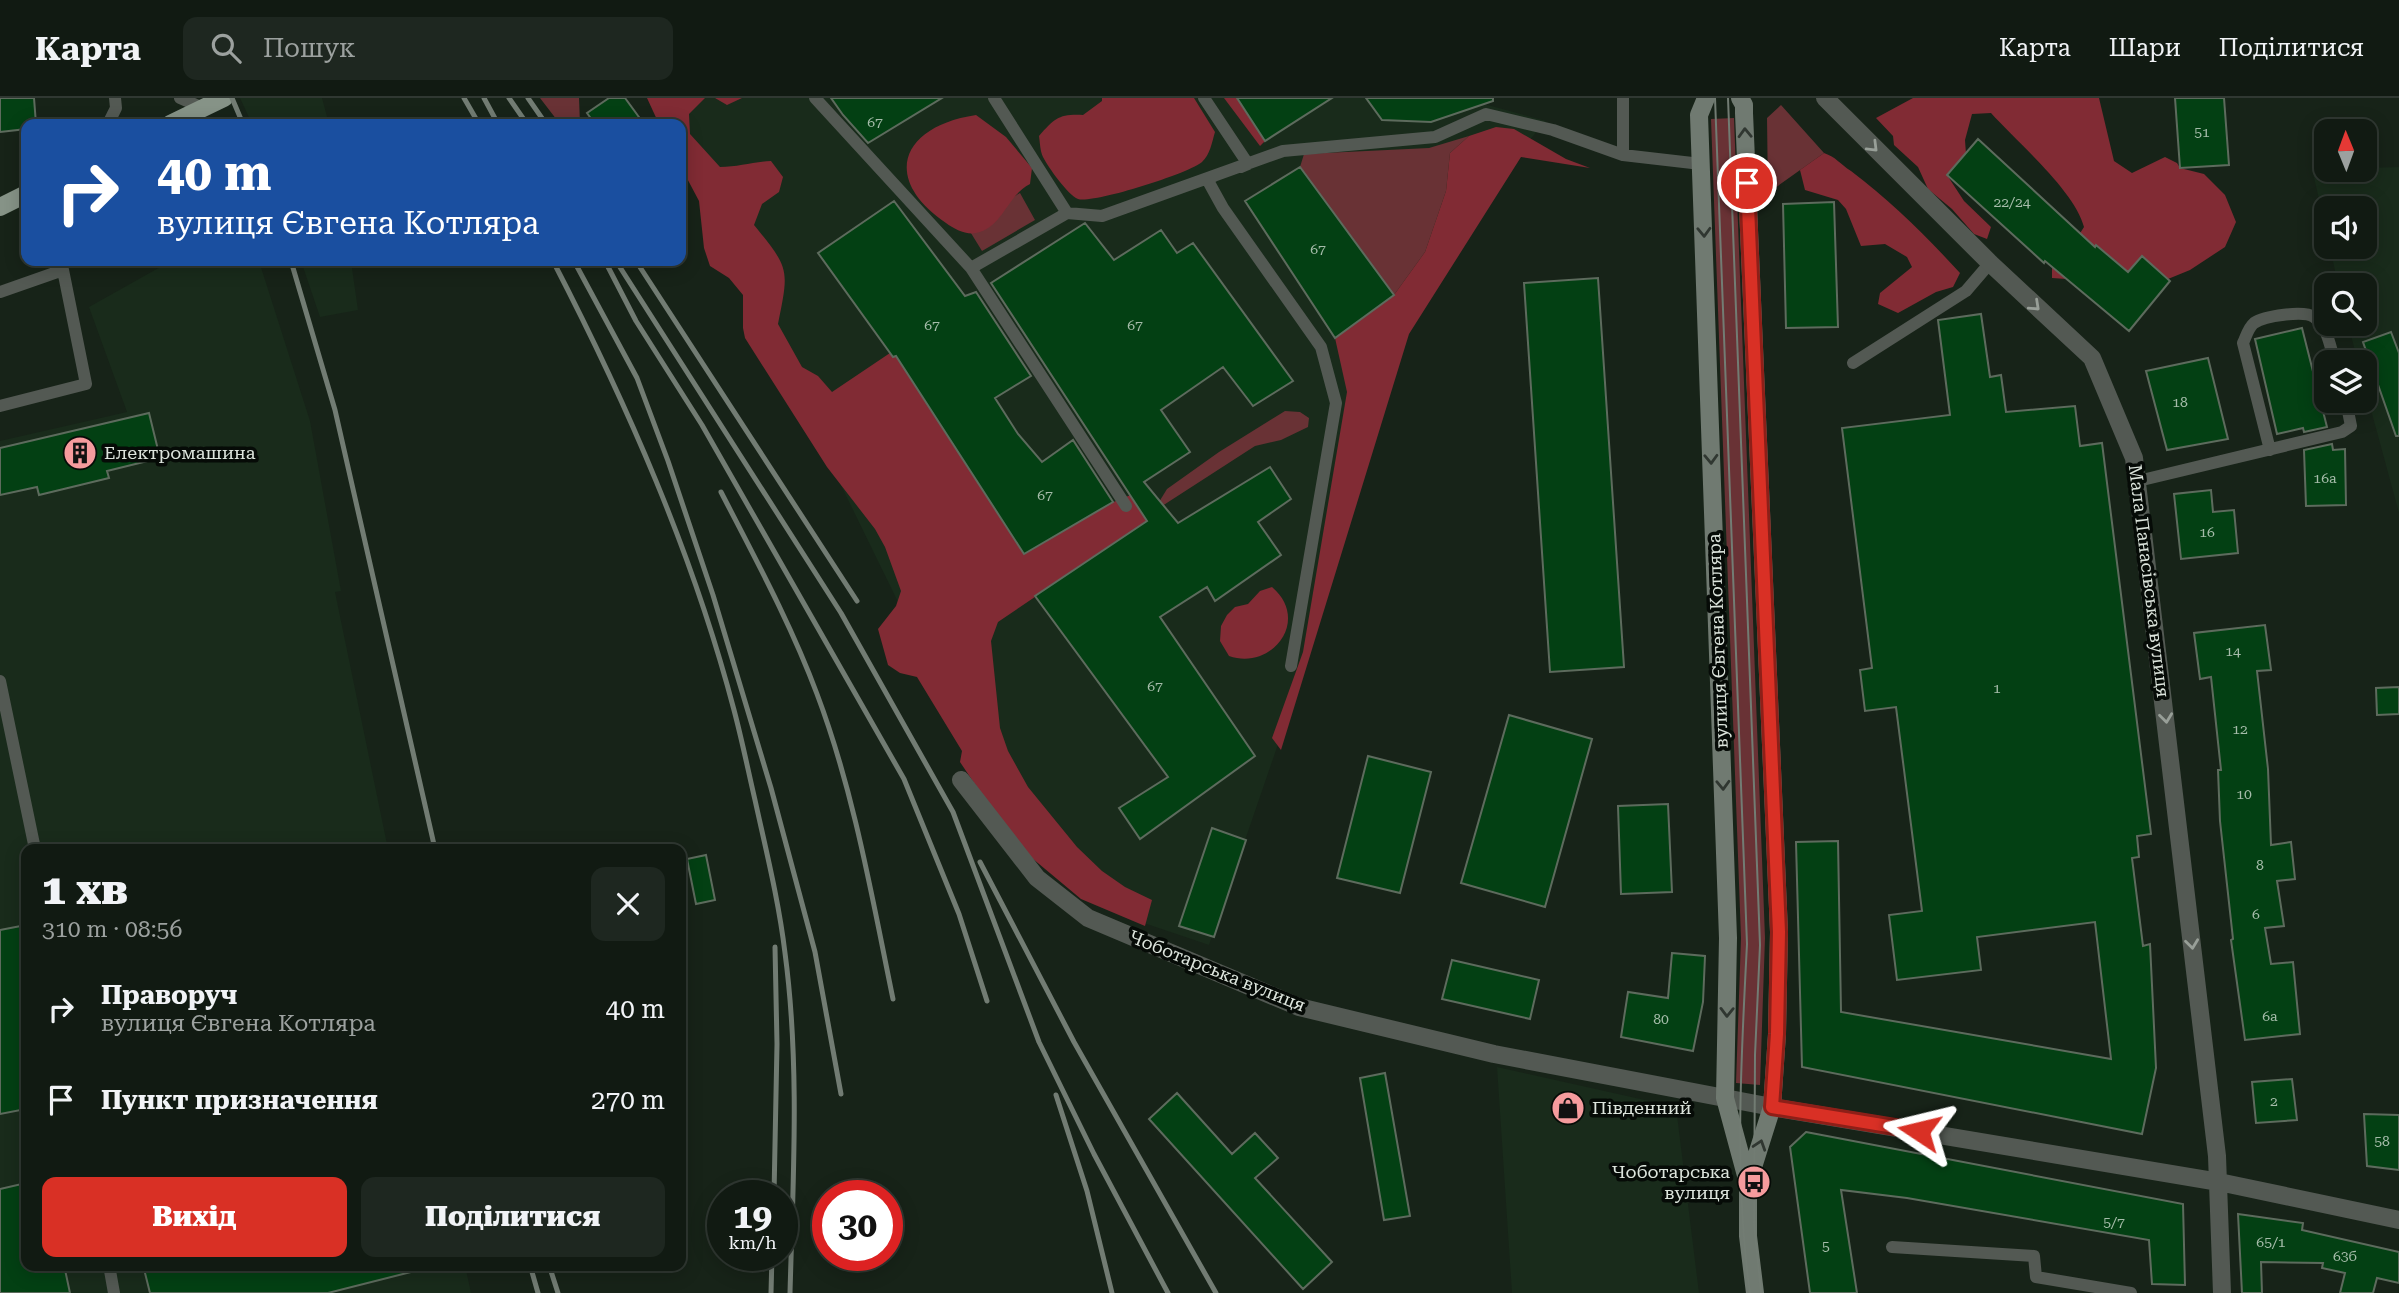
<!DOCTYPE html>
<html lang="uk">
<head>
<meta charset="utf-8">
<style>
	body { margin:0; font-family:"Roboto Serif",serif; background:#1e2720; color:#f1f3f6; height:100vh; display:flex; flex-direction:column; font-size:26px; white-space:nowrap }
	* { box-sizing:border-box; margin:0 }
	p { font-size:23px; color:#9ca19f }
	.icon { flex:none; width:38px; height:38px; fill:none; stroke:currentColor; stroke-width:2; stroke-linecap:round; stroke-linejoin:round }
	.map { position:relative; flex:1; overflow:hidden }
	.side { position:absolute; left:21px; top:746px; width:665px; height:427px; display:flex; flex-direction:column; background:#111a12; border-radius:14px; box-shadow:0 4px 18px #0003,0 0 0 2px #303832 }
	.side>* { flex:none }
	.banner { position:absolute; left:21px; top:21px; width:665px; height:147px; border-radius:14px; box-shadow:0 4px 18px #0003,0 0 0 2px #303832; background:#1a4fa0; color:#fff; overflow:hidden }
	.needle { width:46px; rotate:359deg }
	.fabs { position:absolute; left:2314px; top:21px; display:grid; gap:14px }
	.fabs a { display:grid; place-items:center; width:63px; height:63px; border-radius:14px; background:#111a12; box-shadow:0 4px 18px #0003,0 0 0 2px #303832; font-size:35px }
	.speed { position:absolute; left:707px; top:1082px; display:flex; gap:14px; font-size:35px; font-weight:700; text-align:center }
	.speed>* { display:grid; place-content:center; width:91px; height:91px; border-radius:50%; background:#111a12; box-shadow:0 4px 18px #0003,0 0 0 2px #303832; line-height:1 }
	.speed small { font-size:18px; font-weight:400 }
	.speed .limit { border:10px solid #d22; background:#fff; color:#111 }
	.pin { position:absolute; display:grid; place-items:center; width:60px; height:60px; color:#fff; margin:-30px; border:4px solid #fff; border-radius:50%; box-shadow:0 2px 7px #0007 }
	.me { position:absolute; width:77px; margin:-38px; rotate:280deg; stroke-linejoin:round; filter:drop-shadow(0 0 5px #0008) }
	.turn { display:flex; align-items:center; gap:24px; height:147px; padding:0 21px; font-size:32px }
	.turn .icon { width:91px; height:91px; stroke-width:2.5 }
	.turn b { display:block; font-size:49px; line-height:60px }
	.round { display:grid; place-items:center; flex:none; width:74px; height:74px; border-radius:14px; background:#1e2720 }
	.summary { display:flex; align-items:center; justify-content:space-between; height:119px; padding:0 21px }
	h1 { font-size:42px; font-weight:800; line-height:52px }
	.cta { display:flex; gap:14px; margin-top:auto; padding:14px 21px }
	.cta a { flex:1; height:80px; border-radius:14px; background:#d93025; color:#fff; font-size:28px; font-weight:800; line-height:80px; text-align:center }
	.cta a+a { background:#1e2720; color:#f1f3f6 }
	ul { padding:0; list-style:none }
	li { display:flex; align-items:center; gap:21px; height:91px; padding:0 21px }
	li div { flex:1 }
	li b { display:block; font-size:26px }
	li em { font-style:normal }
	header { display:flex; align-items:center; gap:42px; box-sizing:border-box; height:98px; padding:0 35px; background:#111a12; border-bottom:2px solid #303832 }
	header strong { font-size:33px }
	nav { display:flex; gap:38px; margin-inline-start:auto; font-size:24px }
	.search { width:490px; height:63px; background:#1e2720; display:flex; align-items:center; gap:18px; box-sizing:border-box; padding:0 24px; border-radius:14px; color:#9ca19f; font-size:26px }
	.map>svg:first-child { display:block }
	.built { fill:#192b1b }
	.green { fill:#693235 }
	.forest { fill:#812b34 }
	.building { fill:#034013; stroke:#5d6b5d; stroke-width:2 }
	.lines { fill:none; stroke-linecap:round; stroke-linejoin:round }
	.lane { stroke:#535953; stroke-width:12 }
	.street { stroke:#535953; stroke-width:18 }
	.secondary { stroke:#707a71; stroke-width:18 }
	.primary { stroke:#869387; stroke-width:18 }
	.tram { stroke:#727c73; stroke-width:2 }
	.rail { stroke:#727c73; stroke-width:5 }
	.oneway { stroke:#303731 }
	.oneway2 { stroke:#989f98 }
	.route-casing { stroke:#8d1f18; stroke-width:18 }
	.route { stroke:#d93025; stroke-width:12 }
	.labels { text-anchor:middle; stroke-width:7; stroke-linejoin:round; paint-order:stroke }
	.number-label { font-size:14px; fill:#a6bcaa }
	.poi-label { font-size:18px; fill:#dde5dd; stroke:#060b07; text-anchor:start }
	.street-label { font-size:18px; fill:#dde5dd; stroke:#060b07 }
</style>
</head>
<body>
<header>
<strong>Карта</strong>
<div class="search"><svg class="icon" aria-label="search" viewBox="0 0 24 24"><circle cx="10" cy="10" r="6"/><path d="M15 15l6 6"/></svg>Пошук</div>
<nav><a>Карта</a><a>Шари</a><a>Поділитися</a></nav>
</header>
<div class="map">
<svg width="2399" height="1195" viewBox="0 0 2399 1195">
	<rect width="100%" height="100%" fill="#172318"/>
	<path class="built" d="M 240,0 L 322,0 L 329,26 L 252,26 Z
		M 689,0 L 1481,0 L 1484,6 L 1546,23 L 1515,59 L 1403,230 L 1319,527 L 1209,847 L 1141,824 L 1007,727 L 681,60 L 681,26 Z
		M 2399,69 L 2399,415 L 2364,286 L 2364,264 L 2358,264 L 2348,226 L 2364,226 L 2364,187 L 2338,187 L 2330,149 L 2364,149 L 2364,110 L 2326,110 L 2326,131 L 2312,71 L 2364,72 L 2364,70 Z
		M 171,163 L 259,163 L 310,323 L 341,493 L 335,494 L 388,751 L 26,751 L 26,1167 L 465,1167 L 471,1195 L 0,1195 L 0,343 L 127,314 L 89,209 Z
		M 301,163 L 351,163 L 358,212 L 320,219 Z
		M 1497,969 L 1676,1009 L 1699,1195 L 1512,1195 Z"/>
	<path class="green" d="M 540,0 L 579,0 L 580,26 L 560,26 Z
		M 1781,7 L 1824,55 L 1768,95 L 1767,20 Z
		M 1734,20 L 1765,840 L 1760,987 L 1736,985 L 1741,840 L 1711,21 Z
		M 1469,38 L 1450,55 L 1446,93 L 1425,154 L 1394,197 L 1300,69 L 1304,56 L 1429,50 Z
		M 1020,95 L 1035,122 L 982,153 L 966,127 Z
		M 1285,313 L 1300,314 L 1309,320 L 1308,329 L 1281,342 L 1255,348 L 1159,410 L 1159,404 L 1167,391 L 1219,354 Z"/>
	<path class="forest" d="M 647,0 L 742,0 L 727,7 L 715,0 L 705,0 L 689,16 L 690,36 L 720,69 C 738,69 753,64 771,63 L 783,79 L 779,94 L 762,106 L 754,127 C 790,171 789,171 778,226 L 802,269 L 818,278 L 832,294 L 890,255 L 893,259 L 896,258 L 1024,456 L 1111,405 L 1138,394 L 1148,404 L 1146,424 L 998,524 L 991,543 L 1000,630 L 1008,653 L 1028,689 L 1077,749 L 1102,773 L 1125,789 L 1152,802 L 1145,828 L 1081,801 L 1015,746 L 960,664 L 962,653 L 917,579 L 900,575 L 888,567 L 878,531 L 896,508 L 901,493 L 885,449 L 875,431 L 827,369 L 745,240 L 743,230 L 743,197 L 729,180 L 710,168 L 704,150 L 699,103 L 681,69 L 681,26 L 659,26 Z
		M 1102,0 L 1194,0 L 1215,34 C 1212,44 1210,57 1202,64 C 1190,75 1093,106 1078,101 C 1068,97 1048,69 1043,59 C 1040,53 1040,44 1039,38 C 1055,20 1059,16 1083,17 L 1102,3 Z
		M 1224,0 L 1237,0 L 1265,43 L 1260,48 Z
		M 1913,0 L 2099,0 L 2114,63 L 2132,75 L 2165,59 L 2177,65 L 2180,70 L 2204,76 L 2225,97 L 2236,124 L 2225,149 L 2190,172 L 2168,181 L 2142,158 L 2128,174 L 2096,147 L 2067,181 L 2052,180 L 2052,170 L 2068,154 L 2084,129 C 2075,93 2017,44 1991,15 L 1972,16 L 1965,42 L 1966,56 L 1947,77 L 1964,103 L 1991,129 L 1987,141 L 1974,136 L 1952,111 L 1928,91 L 1918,69 L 1894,47 L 1893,38 L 1876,20 Z
		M 976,17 L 1006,39 L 1032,70 L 1030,86 C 1007,97 1003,130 976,135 C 966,137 954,131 946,125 C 880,80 902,28 976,17 Z
		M 1496,29 L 1514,31 L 1566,61 L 1590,70 L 1521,59 L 1409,236 L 1281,652 L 1272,640 L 1303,554 L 1347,294 L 1335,240 L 1394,197 L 1425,154 L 1446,93 L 1450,55 L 1469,38 Z
		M 1824,55 C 1836,59 1840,66 1851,73 C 1891,103 1926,138 1960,175 L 1953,189 L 1936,194 L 1898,215 L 1878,206 L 1880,195 L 1912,169 L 1907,159 L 1885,146 L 1861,148 L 1846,111 L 1838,102 L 1805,92 L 1800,72 Z
		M 1272,489 C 1311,522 1272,573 1229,558 L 1220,543 L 1221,528 L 1227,517 L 1235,509 L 1248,506 L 1260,493 Z"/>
	<path class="building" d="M 0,0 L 34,0 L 36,26 L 26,26 L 26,31 L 0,34 Z
		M 609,0 L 625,0 L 644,26 L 595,26 L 587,15 Z
		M 831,0 L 942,0 L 868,45 L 843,17 Z
		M 1237,0 L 1332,0 L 1265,43 Z
		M 1366,0 L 1493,0 L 1493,3 L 1431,24 L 1382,22 Z
		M 2175,0 L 2224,0 L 2229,67 L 2180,70 Z
		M 1978,41 L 2095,149 L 2096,147 L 2128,174 L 2142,158 L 2170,183 L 2129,233 L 2045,163 L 2044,165 L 1947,77 Z
		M 1300,69 L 1394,197 L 1335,240 L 1245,103 Z
		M 894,103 L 965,198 L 976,194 L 1031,278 L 995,300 L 1018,336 L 1042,364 L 1073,342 L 1113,404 L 1024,456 L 896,258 L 893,259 L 818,155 Z
		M 1834,104 L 1838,229 L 1786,230 L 1783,106 Z
		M 1085,125 L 1114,162 L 1161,132 L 1177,155 L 1193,145 L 1293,283 L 1253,308 L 1223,269 L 1161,312 L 1190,354 L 1144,384 L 1178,425 L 1270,369 L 1291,401 L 1258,424 L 1281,457 L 1215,503 L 1207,489 L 1160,519 L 1255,658 L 1140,741 L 1119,710 L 1168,679 L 1035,498 L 1147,423 L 991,185 Z
		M 1598,180 L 1624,569 L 1550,574 L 1524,185 Z
		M 1981,216 L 1990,279 L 2001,277 L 2006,314 L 2075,308 L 2080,348 L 2102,345 L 2151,736 L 2137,738 L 2139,759 L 2132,760 L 2143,848 L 2150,846 L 2156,970 L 2142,1036 L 1802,969 L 1796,744 L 1838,743 L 1841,914 L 2111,961 L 2095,824 L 1977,839 L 1981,872 L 1897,882 L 1889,817 L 1922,813 L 1896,609 L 1865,613 L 1860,572 L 1872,570 L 1842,330 L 1950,317 L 1938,222 Z
		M 2302,230 L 2327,329 L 2304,334 L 2303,330 L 2277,336 L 2255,241 Z
		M 2391,234 L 2399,255 L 2399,338 L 2396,338 L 2363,244 Z
		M 2208,260 L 2228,341 L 2167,352 L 2146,273 Z
		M 149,315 L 160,360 L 107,373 L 109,380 L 39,397 L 37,389 L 0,397 L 0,350 Z
		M 2332,346 L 2333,352 L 2345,351 L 2346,407 L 2306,408 L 2304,352 Z
		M 2211,392 L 2213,414 L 2234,412 L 2238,455 L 2181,461 L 2174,396 Z
		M 2265,527 L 2271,572 L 2257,573 L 2268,671 L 2271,747 L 2291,744 L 2295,781 L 2277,783 L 2284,828 L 2265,830 L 2271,866 L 2293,864 L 2300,936 L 2245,942 L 2231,842 L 2233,841 L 2220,723 L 2218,672 L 2221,672 L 2211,579 L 2200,581 L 2194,535 Z
		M 2399,589 L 2399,616 L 2377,617 L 2376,590 Z
		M 1509,617 L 1592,641 L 1545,809 L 1461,785 Z
		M 1368,658 L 1431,674 L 1400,795 L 1337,780 Z
		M 1668,706 L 1672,794 L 1621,796 L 1618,708 Z
		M 1212,730 L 1246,742 L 1214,839 L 1179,828 Z
		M 706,757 L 715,802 L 696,806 L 687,761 Z
		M 26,827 L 26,1011 L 0,1016 L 0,832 Z
		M 1672,855 L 1705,858 L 1703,904 L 1693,953 L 1621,939 L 1628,894 L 1668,900 Z
		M 1452,862 L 1539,882 L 1530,921 L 1442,901 Z
		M 1385,975 L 1410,1118 L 1384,1122 L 1360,980 Z
		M 2292,981 L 2297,1022 L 2256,1025 L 2252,984 Z
		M 1177,995 L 1232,1056 L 1255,1035 L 1278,1060 L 1255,1080 L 1332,1164 L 1303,1191 L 1149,1021 Z
		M 2364,1016 L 2399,1017 L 2399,1072 L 2367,1068 Z
		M 1806,1034 L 2183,1106 L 2185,1187 L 2152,1186 L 2149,1142 L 1907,1100 L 1841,1092 L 1857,1195 L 1810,1195 L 1790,1049 Z
		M 26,1085 L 26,1167 L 64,1167 L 70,1195 L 0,1195 L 0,1091 Z
		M 2238,1116 L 2303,1125 L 2302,1132 L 2399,1154 L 2399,1185 L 2377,1180 L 2373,1195 L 2340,1195 L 2345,1175 L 2322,1170 L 2323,1165 L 2261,1164 L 2262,1195 L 2242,1195 Z
		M 143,1167 L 410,1167 L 411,1174 L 328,1195 L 150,1195 Z"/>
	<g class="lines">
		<path class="lane" d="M 180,0 L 203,10
			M 815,0 L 971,170 L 1067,115 L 1102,118 L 1283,53 L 1435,39 L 1486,16 L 1553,32 L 1623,57 L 1701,66
			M 994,0 L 1067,115
			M 1204,0 L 1248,66 L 1241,69
			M 108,26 L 116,10 L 115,0
			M 1623,57 L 1623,0
			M 1214,78 L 1207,81 L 1223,110 L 1321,249 L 1336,305 L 1291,568
			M 971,170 L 1126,408
			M 0,194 L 63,172 L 86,286 L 0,308
			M 1853,265 L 1966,193 L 1990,165
			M 2270,352 L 2243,245 C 2246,239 2248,230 2254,225 C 2264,218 2304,212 2314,219 C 2328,229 2330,249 2335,264
			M 2138,383 L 2342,334 L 2351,328 L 2346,303
			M 0,583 L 35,751
			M 1892,1149 L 2034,1158 L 2036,1179 L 2131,1195
			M 109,1167 L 114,1195"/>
		<path class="street" d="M 1825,0 L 1990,165 L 2092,260 L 2134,360 L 2217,1058 L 2222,1195
			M 961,682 L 1037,780 L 1088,820 L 1299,909 L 1494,956 L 1772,1009 L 2219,1084 L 2399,1122"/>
		<path class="secondary" d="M 1706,0 L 1699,17 L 1728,840 L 1725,1000 L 1748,1085 L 1748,1138 L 1755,1195
			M 1740,0 L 1744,7 L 1744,15 L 1779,834 L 1777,936 L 1772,1009 L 1748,1085"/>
		<path class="primary" d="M 170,26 L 224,0
			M 0,109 L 26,96"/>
		<path class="tram" d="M 1715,0 L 1747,846 C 1741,961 1734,1080 1750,1195
			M 1728,0 L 1760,847 L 1755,957 L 1754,1126 L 1761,1195"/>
		<path class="rail" d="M 232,0 L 243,26
			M 464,0 L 479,26
			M 484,0 L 498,26
			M 509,0 L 527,26
			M 528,0 L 546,26
			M 291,163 L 335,312 L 435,751
			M 553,163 C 627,306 693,456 734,612 C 742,642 748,672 755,702 C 766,752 779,804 785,855 C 800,967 793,1083 790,1195
			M 574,163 L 637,280 L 668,363 L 713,497 L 771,690 L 815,854 L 841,996
			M 605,163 L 636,223 L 702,327 L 904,681 L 959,816 L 987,903
			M 616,163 L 841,515 L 953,714 L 1039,944 L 1094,1056 L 1168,1195
			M 636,163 L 857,503
			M 721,394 C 755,460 791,526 817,596 C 854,694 872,799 893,901
			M 980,764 L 1074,944 L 1216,1195
			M 1056,997 L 1087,1093 L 1112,1195
			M 774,1097 L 777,946 L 775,849
			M 530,1167 L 538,1195
			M 549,1167 L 558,1195
			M 771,1195 L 772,1157"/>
	</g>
	<defs><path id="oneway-chevron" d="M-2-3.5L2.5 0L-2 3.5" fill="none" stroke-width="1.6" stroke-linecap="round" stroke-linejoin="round" transform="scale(1.75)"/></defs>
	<g class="oneway">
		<use href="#oneway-chevron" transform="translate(1745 35) rotate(-92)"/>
		<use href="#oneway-chevron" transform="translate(1704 134) rotate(88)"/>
		<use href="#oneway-chevron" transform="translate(1711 361) rotate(88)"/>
		<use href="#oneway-chevron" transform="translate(1723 687) rotate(88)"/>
		<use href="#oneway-chevron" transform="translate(1727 914) rotate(91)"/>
		<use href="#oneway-chevron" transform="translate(1760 1047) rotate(-72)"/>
	</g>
	<g class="oneway2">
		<use href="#oneway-chevron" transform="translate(1873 49) rotate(45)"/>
		<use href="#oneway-chevron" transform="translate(2035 208) rotate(43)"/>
		<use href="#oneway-chevron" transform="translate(2166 620) rotate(83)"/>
		<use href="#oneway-chevron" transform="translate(2192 846) rotate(83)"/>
	</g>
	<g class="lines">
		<defs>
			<path id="route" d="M 1747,85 L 1779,834 L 1777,936 L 1772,1009 L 1919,1033"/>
		</defs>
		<use href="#route" class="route-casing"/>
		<use href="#route" class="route"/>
	</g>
	<defs>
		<symbol id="building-disc" viewBox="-11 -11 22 22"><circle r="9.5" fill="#f59b9d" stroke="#060b07"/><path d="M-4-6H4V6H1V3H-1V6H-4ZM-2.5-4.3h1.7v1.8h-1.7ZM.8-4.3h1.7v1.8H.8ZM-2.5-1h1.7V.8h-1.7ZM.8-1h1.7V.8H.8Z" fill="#111"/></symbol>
		<symbol id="shop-disc" viewBox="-11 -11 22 22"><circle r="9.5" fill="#f59b9d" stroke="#060b07"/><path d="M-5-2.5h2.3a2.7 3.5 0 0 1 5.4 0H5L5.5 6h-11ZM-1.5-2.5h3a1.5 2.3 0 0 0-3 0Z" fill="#111"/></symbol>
		<symbol id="bus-disc" viewBox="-11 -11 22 22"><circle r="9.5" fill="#f59b9d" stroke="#060b07"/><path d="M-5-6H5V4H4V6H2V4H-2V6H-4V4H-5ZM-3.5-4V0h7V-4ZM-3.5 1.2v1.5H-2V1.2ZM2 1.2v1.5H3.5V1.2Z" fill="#111"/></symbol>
	</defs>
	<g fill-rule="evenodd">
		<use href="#building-disc" x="61" y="336" width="38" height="38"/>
		<use href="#shop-disc" x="1549" y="991" width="38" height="38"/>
		<use href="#bus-disc" x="1735" y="1065" width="38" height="38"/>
	</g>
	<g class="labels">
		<g class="number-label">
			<text x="875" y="29">67</text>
			<text x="2202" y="39">51</text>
			<text x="2012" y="109">22/24</text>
			<text x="1318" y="156">67</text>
			<text x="932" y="232">67</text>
			<text x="1135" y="232">67</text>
			<text x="2180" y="309">18</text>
			<text x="2325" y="385">16а</text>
			<text x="1045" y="402">67</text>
			<text x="2207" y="439">16</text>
			<text x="2233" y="558">14</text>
			<text x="1155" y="593">67</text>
			<text x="1997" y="595">1</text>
			<text x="2240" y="636">12</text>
			<text x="2244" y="701">10</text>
			<text x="2260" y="772">8</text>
			<text x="2256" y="821">6</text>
			<text x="2270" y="923">6а</text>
			<text x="1661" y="926">80</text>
			<text x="2274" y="1008">2</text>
			<text x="2382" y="1048">58</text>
			<text x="2114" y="1129">5/7</text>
			<text x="2271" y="1149">65/1</text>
			<text x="1826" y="1153">5</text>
			<text x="2345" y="1163">63б</text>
		</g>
		<g class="poi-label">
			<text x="104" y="361">Електромашина</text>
			<text x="1592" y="1016">Південний</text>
			<text x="1730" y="1080" text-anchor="end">Чоботарська<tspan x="1730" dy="21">вулиця</tspan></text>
		</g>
		<g class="street-label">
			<text transform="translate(2149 483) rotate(83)" y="6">Мала Панасівська вулиця</text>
			<text transform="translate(1718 543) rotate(-92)" y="6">вулиця Євгена Котляра</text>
			<text transform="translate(1217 873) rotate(22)" y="6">Чоботарська вулиця</text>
		</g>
	</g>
</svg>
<div class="fabs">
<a><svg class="needle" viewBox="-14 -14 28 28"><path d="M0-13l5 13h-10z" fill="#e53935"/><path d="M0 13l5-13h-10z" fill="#9ca19f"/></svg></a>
<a><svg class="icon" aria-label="sound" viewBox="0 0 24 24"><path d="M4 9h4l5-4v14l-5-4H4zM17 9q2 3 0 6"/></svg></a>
<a><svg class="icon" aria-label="search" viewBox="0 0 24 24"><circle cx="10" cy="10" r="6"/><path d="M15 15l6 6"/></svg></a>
<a><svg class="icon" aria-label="layers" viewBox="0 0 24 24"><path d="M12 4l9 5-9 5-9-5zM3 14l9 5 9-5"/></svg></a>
</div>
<div class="speed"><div>19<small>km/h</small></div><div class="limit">30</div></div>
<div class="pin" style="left:1747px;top:85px;background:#d93025"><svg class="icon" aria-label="arrive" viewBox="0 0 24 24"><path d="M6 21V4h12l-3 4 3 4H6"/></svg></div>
<svg class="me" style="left:1919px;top:1033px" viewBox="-20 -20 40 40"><path d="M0-17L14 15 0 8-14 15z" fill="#d93025" stroke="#fff" stroke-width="4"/></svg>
<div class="banner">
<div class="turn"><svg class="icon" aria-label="right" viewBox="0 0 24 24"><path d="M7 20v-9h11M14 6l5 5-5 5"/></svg><div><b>40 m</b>вулиця Євгена Котляра</div></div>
</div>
<section class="side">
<div class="summary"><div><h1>1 хв</h1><p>310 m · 08:56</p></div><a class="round"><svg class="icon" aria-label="close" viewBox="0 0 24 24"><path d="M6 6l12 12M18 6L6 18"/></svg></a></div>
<ul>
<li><svg class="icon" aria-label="right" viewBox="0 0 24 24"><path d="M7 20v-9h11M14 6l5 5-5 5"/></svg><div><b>Праворуч</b><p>вулиця Євгена Котляра</p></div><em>40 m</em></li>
<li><svg class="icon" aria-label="arrive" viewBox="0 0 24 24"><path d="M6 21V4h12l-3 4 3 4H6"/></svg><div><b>Пункт призначення</b></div><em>270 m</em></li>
</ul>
<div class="cta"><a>Вихід</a><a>Поділитися</a></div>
</section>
</div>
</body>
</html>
